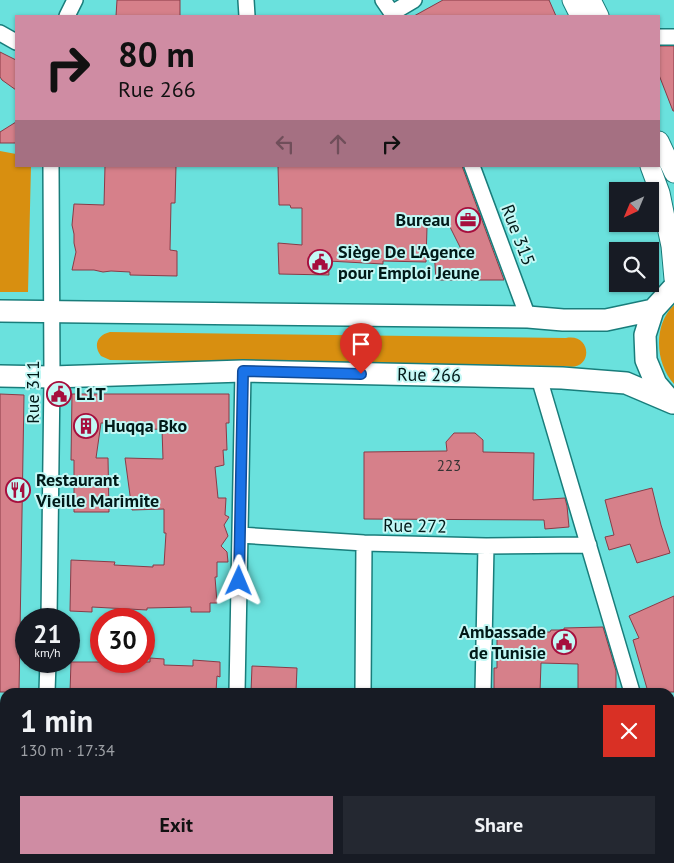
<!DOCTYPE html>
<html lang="en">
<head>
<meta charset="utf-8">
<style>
	body { margin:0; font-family:"PT Sans",sans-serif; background:#242831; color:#f1f3f6; height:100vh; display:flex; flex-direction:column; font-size:19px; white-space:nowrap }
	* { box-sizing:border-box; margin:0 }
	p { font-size:16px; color:#9ea1a6 }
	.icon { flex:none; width:28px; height:28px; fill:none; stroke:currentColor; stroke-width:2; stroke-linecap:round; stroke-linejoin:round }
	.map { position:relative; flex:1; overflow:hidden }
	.side { position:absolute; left:0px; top:688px; width:675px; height:176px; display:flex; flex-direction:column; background:#171b24; border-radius:15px 15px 0 0; box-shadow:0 1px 4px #0004 }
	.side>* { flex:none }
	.guide { position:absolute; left:15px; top:15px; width:645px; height:152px; border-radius:0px; box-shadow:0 1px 4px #0004; background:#cf8ca3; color:#111; overflow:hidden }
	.needle { width:32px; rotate:224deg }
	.controls { position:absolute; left:609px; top:182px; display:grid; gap:10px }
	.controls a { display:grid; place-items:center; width:50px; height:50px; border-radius:0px; background:#171b24; box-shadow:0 1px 4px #0004; font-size:25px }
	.speed { position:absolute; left:15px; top:608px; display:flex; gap:10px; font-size:25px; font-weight:700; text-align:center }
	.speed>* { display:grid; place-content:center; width:65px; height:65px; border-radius:50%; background:#171b24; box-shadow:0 1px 4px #0004; line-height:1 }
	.speed small { font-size:12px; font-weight:400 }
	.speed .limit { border:8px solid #d22; background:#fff; color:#111 }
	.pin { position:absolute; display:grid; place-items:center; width:42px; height:42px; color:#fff; margin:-51px -21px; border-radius:50% 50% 50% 0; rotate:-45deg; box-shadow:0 0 5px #0007 }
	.pin .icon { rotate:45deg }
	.me { position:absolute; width:55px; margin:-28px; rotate:1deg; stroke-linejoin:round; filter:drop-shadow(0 0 4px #0008) }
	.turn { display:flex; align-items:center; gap:18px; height:105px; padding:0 20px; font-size:22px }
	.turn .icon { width:65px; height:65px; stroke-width:2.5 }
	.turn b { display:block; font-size:35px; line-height:42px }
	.lanes { display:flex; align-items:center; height:48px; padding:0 20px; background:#0003; justify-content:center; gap:25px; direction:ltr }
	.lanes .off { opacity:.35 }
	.round { display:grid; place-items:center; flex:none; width:52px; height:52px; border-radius:0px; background:#242831 }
	.head { display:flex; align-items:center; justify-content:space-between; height:85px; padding:0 20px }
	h1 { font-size:30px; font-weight:700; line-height:38px }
	.button { display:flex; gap:10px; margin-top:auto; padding:10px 20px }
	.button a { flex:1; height:58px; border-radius:0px; background:#cf8ca3; color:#111; font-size:20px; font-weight:700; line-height:58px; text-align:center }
	.button a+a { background:#242831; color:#f1f3f6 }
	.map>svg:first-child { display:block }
	.green { fill:#d88f10 }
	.building { fill:#d6808a; stroke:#893b47 }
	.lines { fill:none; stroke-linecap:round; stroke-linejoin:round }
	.minor-casing { stroke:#197d7b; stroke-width:18 }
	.tertiary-casing { stroke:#197d7b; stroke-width:21 }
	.secondary-casing { stroke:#197d7b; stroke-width:24 }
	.minor { stroke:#fff; stroke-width:15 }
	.tertiary { stroke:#fff; stroke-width:19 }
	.secondary { stroke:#fff; stroke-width:21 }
	.route-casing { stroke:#114b97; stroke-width:12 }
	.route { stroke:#1a73e8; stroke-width:9 }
	.labels { text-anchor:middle; stroke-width:4; stroke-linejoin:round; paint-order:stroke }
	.number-label { font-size:15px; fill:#363334 }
	.poi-label { font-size:18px; font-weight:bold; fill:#011918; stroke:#c3f8f5; text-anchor:start }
	.street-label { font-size:18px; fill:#011918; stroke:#c3f8f5 }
</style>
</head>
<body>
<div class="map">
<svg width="674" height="863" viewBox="0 0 674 863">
	<rect width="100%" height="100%" fill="#6ae1dd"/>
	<path class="green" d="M 0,151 L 16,154 L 16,166 L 31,166 L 28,292 L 0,292 Z
		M 674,305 L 674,384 C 655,363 653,325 674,305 Z
		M 110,332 L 566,338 C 593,333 593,372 566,366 L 110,360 L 101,356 C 93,346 97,335 110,332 Z"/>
	<path class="building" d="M 117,0 L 180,0 L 180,16 L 116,16 Z
		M 443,0 L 549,0 L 556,16 L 414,16 Z
		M 659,46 L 674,46 L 674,111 L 673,111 L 659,75 Z
		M 0,52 L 16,60 L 16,90 L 2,80 L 0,77 Z
		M 16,122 L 16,143 L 0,143 L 0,132 Z
		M 105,166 L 176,166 L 175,203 L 171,203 L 170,250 L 177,251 L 177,276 L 130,275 L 130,272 L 111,271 L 103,272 L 94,270 L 72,270 L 76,252 L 74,243 L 74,234 L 72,225 L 74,204 L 104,205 Z
		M 278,166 L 462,166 L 504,280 L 436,280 L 434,250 L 461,249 L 445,217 L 427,227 L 426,262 L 383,261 L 383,264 L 328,261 L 329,275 L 279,274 L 278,243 L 302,245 L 302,208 L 291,208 L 290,205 L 279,205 Z
		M 0,394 L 24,395 L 19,692 L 0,692 Z
		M 72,394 L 229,394 L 229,423 L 226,423 L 227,450 L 223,450 L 224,465 L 215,467 L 218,498 L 226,498 L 225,515 L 229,517 L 224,525 L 228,536 L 221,546 L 227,552 L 228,562 L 217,562 L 217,577 L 215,577 L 217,603 L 210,603 L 210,612 L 191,612 L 191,607 L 147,608 L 147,610 L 92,607 L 92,612 L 70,611 L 71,560 L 115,562 L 114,565 L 153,567 L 153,565 L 164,565 L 166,533 L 164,533 L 164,509 L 132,510 L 125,458 L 163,459 L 162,429 L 129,430 L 129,423 L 101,423 L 96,458 L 108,458 L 109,512 L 74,512 L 74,460 L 71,460 Z
		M 454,433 L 475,433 L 483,440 L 483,452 L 534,453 L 533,500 L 565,498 L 567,506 L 569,527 L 545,529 L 544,520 L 364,519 L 364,452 L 447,451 L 446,442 Z
		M 652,488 L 661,525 L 670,553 L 637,563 L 630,544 L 609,550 L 605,537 L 614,535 L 605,500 Z
		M 674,596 L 674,692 L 648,692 L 633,640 L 639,638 L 629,616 Z
		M 603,627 L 616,671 L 616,692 L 578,692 L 578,664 L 541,663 L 540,692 L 494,692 L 494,668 L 497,668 L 497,633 L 550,632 L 551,630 L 564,630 L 564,628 Z
		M 150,658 L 164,659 L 164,665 L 193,666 L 193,660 L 220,662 L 220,677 L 217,676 L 216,692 L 70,692 L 71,662 L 150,662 Z
		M 252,666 L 297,668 L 296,692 L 251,692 Z"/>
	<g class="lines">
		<defs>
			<path id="minor" d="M 246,0 L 247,16
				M 383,0 L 394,16
				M 392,13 L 414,0
				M 67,16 L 75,0
				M 0,33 L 16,42
				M 659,37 L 674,37
				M 472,166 L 528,317
				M 539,378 L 632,692
				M 240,535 L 364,543 L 486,546 L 589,545
				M 49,619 L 52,377 L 51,166
				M 47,692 L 48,661
				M 237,692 L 243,371
				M 363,692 L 364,543
				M 483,692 L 486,546
				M 670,819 L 674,832
				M 44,863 L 44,859
				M 235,863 L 235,859"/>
			<path id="tertiary" d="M 572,0 L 580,16
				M 591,0 L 599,16
				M 659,141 L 674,173
				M 650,166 L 660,193 L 671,246 L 674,279"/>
			<path id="secondary" d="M 0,311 L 528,317 L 563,320 L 606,320 L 653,310
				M 0,376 L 52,377 L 243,371 L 562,378 L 626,383 L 673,403
				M 670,400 L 656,384 L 646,360 L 645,335 L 653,310 L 674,287"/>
		</defs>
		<use href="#minor" class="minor-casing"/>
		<use href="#tertiary" class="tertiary-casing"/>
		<use href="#secondary" class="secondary-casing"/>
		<use href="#minor" class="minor"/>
		<use href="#tertiary" class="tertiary"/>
		<use href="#secondary" class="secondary"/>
	</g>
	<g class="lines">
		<defs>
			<path id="route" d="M 239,581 L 243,371 L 361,374"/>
		</defs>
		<use href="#route" class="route-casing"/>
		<use href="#route" class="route"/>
	</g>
	<defs>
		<symbol id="office-ring" viewBox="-11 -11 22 22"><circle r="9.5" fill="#c3f8f5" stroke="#a60e3d" stroke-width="1.5"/><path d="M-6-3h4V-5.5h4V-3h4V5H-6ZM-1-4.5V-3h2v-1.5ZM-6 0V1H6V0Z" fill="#a60e3d"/></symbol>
		<symbol id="civic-ring" viewBox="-11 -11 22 22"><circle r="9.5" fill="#c3f8f5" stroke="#a60e3d" stroke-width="1.5"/><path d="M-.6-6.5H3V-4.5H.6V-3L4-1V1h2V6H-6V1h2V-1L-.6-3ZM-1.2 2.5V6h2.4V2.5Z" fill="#a60e3d"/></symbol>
		<symbol id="building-ring" viewBox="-11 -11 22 22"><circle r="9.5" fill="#c3f8f5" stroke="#a60e3d" stroke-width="1.5"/><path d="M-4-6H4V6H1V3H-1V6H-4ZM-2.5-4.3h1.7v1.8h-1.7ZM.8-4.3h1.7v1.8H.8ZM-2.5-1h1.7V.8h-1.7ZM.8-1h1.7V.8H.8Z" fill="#a60e3d"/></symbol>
		<symbol id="restaurant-ring" viewBox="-11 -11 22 22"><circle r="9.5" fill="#c3f8f5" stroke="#a60e3d" stroke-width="1.5"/><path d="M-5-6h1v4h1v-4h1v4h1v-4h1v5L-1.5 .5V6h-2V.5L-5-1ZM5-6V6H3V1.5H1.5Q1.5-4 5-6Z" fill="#a60e3d"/></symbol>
	</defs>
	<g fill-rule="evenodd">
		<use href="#office-ring" x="454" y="206" width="28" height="28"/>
		<use href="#civic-ring" x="306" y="248" width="28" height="28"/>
		<use href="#civic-ring" x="45" y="380" width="28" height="28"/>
		<use href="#building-ring" x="72" y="412" width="28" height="28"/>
		<use href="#restaurant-ring" x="4" y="476" width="28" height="28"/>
		<use href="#civic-ring" x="550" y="628" width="28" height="28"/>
	</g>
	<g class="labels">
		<g class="number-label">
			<text x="449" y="471">223</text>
		</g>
		<g class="poi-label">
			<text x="450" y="226" text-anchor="end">Bureau</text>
			<text x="338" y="258">Siège De L'Agence<tspan x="338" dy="21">pour Emploi Jeune</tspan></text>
			<text x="76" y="400">L1T</text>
			<text x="104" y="432">Huqqa Bko</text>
			<text x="36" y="486">Restaurant<tspan x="36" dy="21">Vieille Marimite</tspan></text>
			<text x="546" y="638" text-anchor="end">Ambassade<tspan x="546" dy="21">de Tunisie</tspan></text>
		</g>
		<g class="street-label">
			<text transform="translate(518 235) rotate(69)" y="6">Rue 315</text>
			<text transform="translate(429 375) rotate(1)" y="6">Rue 266</text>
			<text transform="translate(33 392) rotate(-90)" y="6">Rue 311</text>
			<text transform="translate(415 526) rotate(1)" y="6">Rue 272</text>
		</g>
	</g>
</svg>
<div class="controls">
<a><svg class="needle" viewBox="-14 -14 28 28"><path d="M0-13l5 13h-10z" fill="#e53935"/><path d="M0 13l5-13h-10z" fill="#9ea1a6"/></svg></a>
<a><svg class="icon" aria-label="search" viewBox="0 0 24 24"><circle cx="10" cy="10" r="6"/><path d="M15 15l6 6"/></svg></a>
</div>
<div class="speed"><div>21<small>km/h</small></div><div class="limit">30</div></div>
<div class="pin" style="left:361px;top:374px;background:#d93025"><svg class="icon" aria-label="arrive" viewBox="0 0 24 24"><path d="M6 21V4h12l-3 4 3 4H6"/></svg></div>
<svg class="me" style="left:239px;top:581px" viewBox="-20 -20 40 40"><path d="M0-17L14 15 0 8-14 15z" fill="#1a73e8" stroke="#fff" stroke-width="4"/></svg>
<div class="guide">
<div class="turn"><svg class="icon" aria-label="right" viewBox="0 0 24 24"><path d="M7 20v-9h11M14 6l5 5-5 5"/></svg><div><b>80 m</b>Rue 266</div></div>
<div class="lanes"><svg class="icon off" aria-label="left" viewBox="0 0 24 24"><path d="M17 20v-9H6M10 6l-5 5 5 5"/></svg><svg class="icon off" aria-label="ahead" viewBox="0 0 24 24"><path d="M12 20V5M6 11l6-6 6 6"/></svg><svg class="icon" aria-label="right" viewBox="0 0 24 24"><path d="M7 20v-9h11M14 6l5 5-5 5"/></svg></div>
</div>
<section class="side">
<div class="head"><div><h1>1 min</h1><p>130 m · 17:34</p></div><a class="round" style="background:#d93025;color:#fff"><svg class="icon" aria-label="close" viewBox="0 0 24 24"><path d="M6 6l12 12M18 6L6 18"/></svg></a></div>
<div class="button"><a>Exit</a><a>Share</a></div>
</section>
</div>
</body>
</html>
